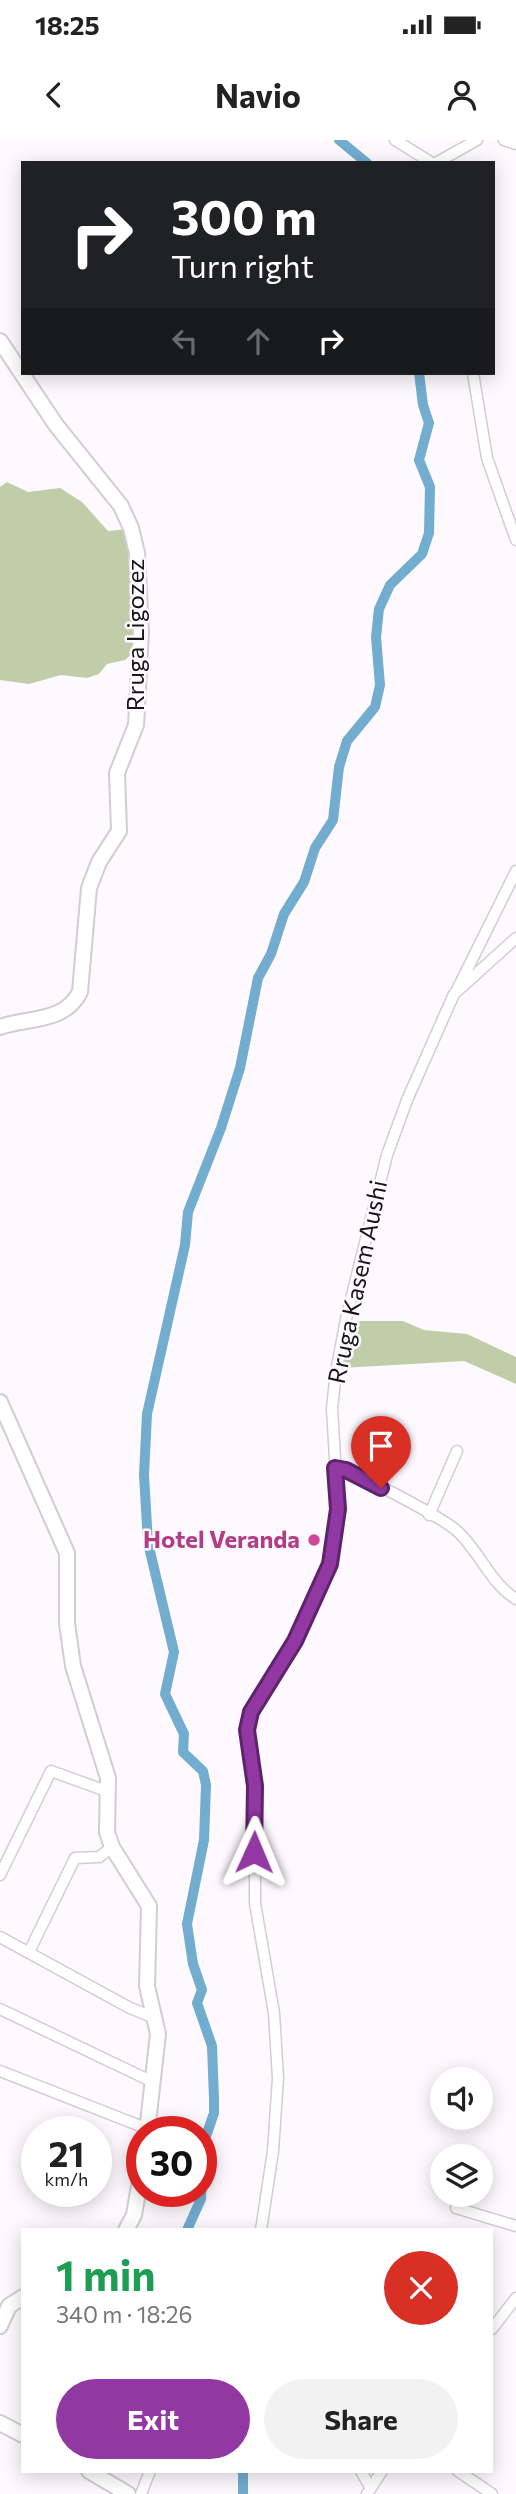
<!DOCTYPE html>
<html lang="en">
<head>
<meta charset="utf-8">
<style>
	body { margin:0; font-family:Commissioner,sans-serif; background:#f2f2f2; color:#222; height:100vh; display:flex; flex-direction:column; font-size:26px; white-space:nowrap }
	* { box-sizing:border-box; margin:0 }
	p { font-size:23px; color:#767676 }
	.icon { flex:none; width:38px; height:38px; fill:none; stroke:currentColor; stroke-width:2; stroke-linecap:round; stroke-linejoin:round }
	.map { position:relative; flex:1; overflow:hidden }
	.side { position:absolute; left:21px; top:2088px; width:472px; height:245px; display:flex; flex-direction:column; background:#fff; border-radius:0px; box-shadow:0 4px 18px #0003 }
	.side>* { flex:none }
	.banner { position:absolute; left:21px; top:21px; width:474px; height:214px; border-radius:0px; box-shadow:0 4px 18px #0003; background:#202124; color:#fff; overflow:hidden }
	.tools { position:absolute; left:430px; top:1927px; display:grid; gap:14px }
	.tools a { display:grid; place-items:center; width:63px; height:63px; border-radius:50%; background:#fff; box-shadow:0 4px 18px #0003; font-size:35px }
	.speed { position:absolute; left:21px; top:1976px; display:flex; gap:14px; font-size:35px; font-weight:700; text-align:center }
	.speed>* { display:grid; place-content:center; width:91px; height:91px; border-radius:50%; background:#fff; box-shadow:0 4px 18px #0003; line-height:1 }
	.speed small { font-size:18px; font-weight:400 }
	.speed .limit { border:10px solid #d22; background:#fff; color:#111 }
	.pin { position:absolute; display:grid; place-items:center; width:60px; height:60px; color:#fff; margin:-72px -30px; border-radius:50% 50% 50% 0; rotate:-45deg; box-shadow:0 0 7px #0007 }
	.pin .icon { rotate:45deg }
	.me { position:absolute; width:77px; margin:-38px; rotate:1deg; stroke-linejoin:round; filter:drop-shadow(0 0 5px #0008) }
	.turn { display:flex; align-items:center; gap:24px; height:147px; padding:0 35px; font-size:32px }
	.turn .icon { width:91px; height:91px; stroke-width:2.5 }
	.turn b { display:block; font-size:49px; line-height:60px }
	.lanes { display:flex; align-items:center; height:66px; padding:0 35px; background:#0003; justify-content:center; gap:35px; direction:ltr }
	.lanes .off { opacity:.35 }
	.round { display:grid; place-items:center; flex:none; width:74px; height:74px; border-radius:37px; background:#f2f2f2 }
	.headline { display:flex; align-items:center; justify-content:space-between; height:119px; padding:0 35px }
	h1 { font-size:42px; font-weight:700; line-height:52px; color:#1e9e55 }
	.action { display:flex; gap:14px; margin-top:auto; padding:14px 35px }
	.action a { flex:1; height:80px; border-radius:42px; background:#9138a3; color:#fff; font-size:28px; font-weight:700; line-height:80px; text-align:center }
	.action a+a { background:#f2f2f2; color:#222 }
	.status { display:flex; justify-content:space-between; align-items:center; height:49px; padding:0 35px; background:#fff; direction:ltr }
	.status svg { height:19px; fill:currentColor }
	header { display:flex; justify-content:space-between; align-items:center; height:91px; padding:0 35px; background:#fff; font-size:32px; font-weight:700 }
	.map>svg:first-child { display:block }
	.green { fill:#bfcea9 }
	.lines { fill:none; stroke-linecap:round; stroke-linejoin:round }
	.canal { stroke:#72accf; stroke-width:10 }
	.street-casing { stroke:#d2cdd1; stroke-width:13 }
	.secondary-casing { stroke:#d2cdd1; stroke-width:18 }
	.street { stroke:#fff; stroke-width:10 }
	.secondary { stroke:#fff; stroke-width:14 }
	.route-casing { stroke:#5e246a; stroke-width:18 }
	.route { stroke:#9138a3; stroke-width:12 }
	.hotel-dot { fill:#d1479c; stroke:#fef9fe; stroke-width:2.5 }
	.labels { text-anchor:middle; stroke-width:5; stroke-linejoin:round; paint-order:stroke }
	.street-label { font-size:24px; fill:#171516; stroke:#fef9fe }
	.hotel-label { font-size:24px; font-weight:bold; fill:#b23c85; stroke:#fef9fe; text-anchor:end }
</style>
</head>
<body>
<div class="status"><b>18:25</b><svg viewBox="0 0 49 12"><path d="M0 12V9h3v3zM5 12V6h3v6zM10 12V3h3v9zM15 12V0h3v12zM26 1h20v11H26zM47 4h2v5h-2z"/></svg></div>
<header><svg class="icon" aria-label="back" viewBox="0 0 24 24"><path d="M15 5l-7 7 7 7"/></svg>Navio<svg class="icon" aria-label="person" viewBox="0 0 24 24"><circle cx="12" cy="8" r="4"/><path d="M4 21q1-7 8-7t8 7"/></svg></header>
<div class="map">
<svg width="516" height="2354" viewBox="0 0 516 2354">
	<rect width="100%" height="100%" fill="#fef9fe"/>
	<path class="green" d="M 7,342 L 28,352 L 60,348 L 82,362 L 108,391 L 127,389 L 134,512 L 125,520 L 107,524 L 99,534 L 87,538 L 61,535 L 29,544 L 0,540 L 0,347 Z
		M 360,1181 L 403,1181 L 424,1190 L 467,1194 L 516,1217 L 516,1244 L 464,1221 L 342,1228 L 350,1185 Z"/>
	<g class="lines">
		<path class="canal" d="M 339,0 L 367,23
			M 187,2090 L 201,2059 L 203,2005 L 214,1973 L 214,1959 L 212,1906 L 197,1863 L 202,1850 L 193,1824 L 187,1784 L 204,1700 L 206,1645 L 203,1631 L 183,1612 L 184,1594 L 165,1554 L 174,1512 L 148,1403 L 144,1335 L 147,1274 L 185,1105 L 188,1072 L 221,988 L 240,928 L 258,838 L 271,814 L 284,774 L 304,742 L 315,708 L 333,680 L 339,627 L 347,601 L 375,567 L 380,545 L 376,497 L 379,469 L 390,445 L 422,414 L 429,393 L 430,347 L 419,320 L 429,283 L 423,265 L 419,233
			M 243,2331 L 243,2354"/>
		<defs>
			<path id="street" d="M 395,0 L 432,23
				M 504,0 L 516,4
				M 436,23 L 477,0
				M 473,233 L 487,318 L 516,400
				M 457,850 L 516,731
				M 335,1328 C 354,1330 440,1377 456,1390 C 479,1410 489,1442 516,1459
				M 429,1375 L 457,1311
				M 0,1735 L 51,1631 L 109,1652
				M 0,1797 L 130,1868 L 155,1878
				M 29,1812 L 75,1718 L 99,1717 L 112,1707
				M 0,1869 L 153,1942
				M 0,1931 L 148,1989
				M 456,2068 L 516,2086
				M 261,2090 L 273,2011 L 278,1938 L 274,1873 L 255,1763 L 255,1645 L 247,1590 L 251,1572 L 264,1548 L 294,1501 L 322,1447 L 333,1415 L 338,1369 L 332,1268 L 336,1232 L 346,1179 L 387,1015 L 407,960 L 454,854 L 516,798
				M 492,2189 L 516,2158
				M 361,2331 L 370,2347
				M 458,2331 L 492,2354
				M 141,2354 L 150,2331
				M 367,2354 L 382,2331"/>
			<path id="secondary" d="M 0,201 L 56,285 L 121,366 L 131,388 L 137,413 L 141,492 L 136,585 L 117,633 L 119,691 L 99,722 L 89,748 L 80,852 C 64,883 29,877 0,887
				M 0,1262 L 67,1413 L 67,1483 L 73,1526 L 108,1638 L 107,1692 L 112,1707 L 149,1766 L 147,1846 L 158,1894 L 147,1992
				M 126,2090 L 134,2075 L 142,2029
				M 0,2186 L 9,2166 L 23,2157
				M 0,2283 L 23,2295
				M 89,2331 L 128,2354"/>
		</defs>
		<use href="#street" class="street-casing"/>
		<use href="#secondary" class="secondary-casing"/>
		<use href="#street" class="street"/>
		<use href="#secondary" class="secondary"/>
	</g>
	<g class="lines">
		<defs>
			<path id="route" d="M 254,1712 L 255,1646 L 247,1590 L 251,1572 L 295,1501 L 330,1424 L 338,1369 L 335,1328 L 346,1330 L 381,1348"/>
		</defs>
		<use href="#route" class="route-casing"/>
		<use href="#route" class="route"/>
	</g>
	<circle class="hotel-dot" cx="314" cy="1400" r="7"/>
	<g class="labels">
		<g class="street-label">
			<text transform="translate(136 495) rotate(-90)" y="8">Rruga Ligozez</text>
			<text transform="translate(358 1142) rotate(-78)" y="8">Rruga Kasem Aushi</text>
		</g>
		<g class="hotel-label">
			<text x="300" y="1408">Hotel Veranda</text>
		</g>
	</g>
</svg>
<div class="tools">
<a><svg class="icon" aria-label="sound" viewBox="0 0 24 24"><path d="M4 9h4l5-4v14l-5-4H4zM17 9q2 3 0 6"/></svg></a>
<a><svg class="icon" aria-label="layers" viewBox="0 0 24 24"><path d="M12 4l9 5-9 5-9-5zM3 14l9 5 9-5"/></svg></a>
</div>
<div class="speed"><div>21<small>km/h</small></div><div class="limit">30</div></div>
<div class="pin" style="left:381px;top:1348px;background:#d93025"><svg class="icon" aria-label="arrive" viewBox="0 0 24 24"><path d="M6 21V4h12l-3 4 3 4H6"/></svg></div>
<svg class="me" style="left:254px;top:1712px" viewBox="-20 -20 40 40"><path d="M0-17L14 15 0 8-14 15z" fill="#9138a3" stroke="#fff" stroke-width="4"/></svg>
<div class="banner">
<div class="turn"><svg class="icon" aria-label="right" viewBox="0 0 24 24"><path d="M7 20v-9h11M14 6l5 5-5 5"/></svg><div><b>300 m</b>Turn right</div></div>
<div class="lanes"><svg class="icon off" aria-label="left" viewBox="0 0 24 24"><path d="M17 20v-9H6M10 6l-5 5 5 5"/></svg><svg class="icon off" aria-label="ahead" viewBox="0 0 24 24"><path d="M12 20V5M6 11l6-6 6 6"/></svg><svg class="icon" aria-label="right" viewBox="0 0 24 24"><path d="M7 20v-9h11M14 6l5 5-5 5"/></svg></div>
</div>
<section class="side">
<div class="headline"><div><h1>1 min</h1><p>340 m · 18:26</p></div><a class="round" style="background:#d93025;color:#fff"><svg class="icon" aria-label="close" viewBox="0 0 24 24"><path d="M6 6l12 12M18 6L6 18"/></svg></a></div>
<div class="action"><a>Exit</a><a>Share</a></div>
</section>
</div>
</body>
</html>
